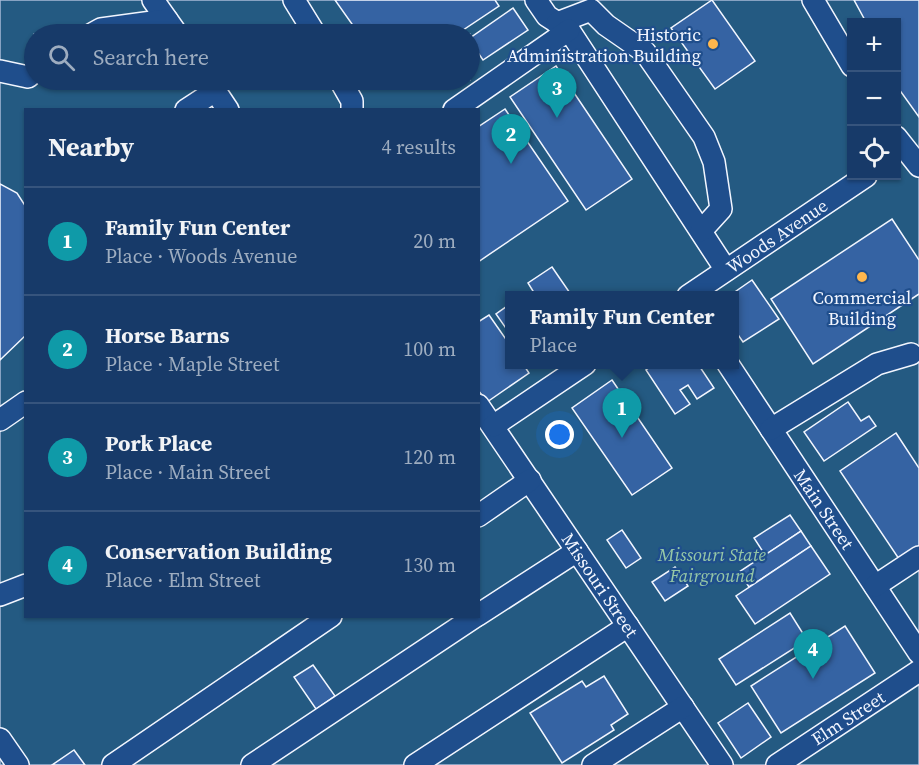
<!DOCTYPE html>
<meta charset="utf-8">
<style>
:root{--surface:#173a69;--page:#244571;--text:#f1f3f6;--muted:#9eadc0;--line:#36547d;--accent:#8c9099}
body{margin:0;font-family:"Source Serif 4",serif;background:var(--page);color:var(--text)}
.controls{position:absolute;right:18px;top:18px;display:grid;overflow:hidden;border-radius:0px;box-shadow:0 2px 4px #0004}
.controls button{width:54px;height:54px;display:grid;place-items:center;padding:0;border:0;border-bottom:2px solid var(--line);background:var(--surface);color:var(--text);font:30px sans-serif}
.you{position:absolute;left:560px;top:435px;width:21px;height:21px;margin:-15px;border:4px solid #fff;border-radius:50%;background:#1a73e8;box-shadow:0 0 0 9px #1a73e833}
.badge{display:grid;place-items:center;width:39px;height:39px;border-radius:50%;background:var(--accent);color:#fff;font-size:20px;font-weight:700}
.pin{position:absolute;translate:-50% -50px;filter:drop-shadow(0 2px 3px #0008)}
.pin::after{content:'';position:absolute;top:32px;width:21px;height:18px;background:inherit;clip-path:polygon(0 0,100% 0,50% 100%)}
.popup{position:absolute;left:505px;top:291px;width:234px;height:78px;box-sizing:border-box;display:grid;place-content:center;border-radius:0px;background:var(--surface);filter:drop-shadow(0 2px 4px #0005);font-size:20px;white-space:nowrap;color:var(--muted)}
.popup b{font-size:22px;color:var(--text)}
.popup::after{content:'';position:absolute;left:50%;top:100%;margin-left:-12px;border:12px solid transparent;border-top-color:var(--surface)}
.list{margin:0;padding:0;list-style:none}
h2{display:flex;justify-content:space-between;align-items:center;height:78px;margin:0;padding:0 24px;font-size:26px}
h2 small{font-size:20px;font-weight:400;color:var(--muted)}
.list li{display:grid;grid-template-columns:39px 1fr auto;gap:18px;align-items:center;box-sizing:border-box;height:108px;padding:0 24px;border-top:2px solid var(--line)}
.list b{display:block;font-size:22px;white-space:nowrap}
.list p{margin:0;font-size:20px;white-space:nowrap;color:var(--muted)}
.list em{font-size:20px;font-style:normal;color:var(--muted)}
.icon{flex:none;width:33px;height:33px;fill:none;stroke:currentColor;stroke-width:2;stroke-linecap:round;stroke-linejoin:round}
.map{position:relative;flex:none;width:919px;height:765px;overflow:hidden}
.search{position:absolute;background:var(--surface);box-shadow:0 2px 4px #0004;left:24px;top:24px;width:456px;height:66px;display:flex;align-items:center;gap:15px;box-sizing:border-box;padding:0 21px;border-radius:33px;color:var(--muted);font-size:22px}
.panel{position:absolute;background:var(--surface);box-shadow:0 2px 4px #0004;left:24px;top:108px;width:456px;height:510px;border-radius:0px}
.map>svg:first-child{display:block}
</style>
<div class="map">
<svg width="919" height="765" viewBox="0 0 919 765">
<rect width="100%" height="100%" fill="#1f4e8c"/>
<path fill="#245a82" stroke="#a8bbd7" stroke-width="1.5" fill-rule="evenodd" d="M0,0H919V765H0ZM852,22H896V176H852ZM34,34H470V80H34ZM26,110H478V616H26ZM510,296H734V364H510Z"/>
<g fill="#3563a3" stroke="#f2f6ff" stroke-width="1.5">
<polygon points="335,0 495,0 499,6 457,34 359,34"/>
<polygon points="712,0 755,61 715,89 671,28"/>
<polygon points="854,0 919,0 919,117 896,85 896,22 866,22"/>
<polygon points="513,8 528,30 483,60 470,41 470,38"/>
<polygon points="556,66 632,179 586,210 510,97"/>
<polygon points="505,109 568,201 478,262 478,127"/>
<polygon points="0,184 17,193 26,207 26,335 0,360"/>
<polygon points="892,219 919,260 919,294 813,364 771,299"/>
<polygon points="552,267 572,296 536,296 528,283"/>
<polygon points="752,280 779,319 743,342 734,329 734,296 729,296"/>
<polygon points="510,304 510,334 496,314"/>
<polygon points="489,315 510,345 510,364 523,364 529,373 487,402 478,390 478,322"/>
<polygon points="654,364 698,364 714,388 697,399 688,385 680,390 690,404 675,414 646,370"/>
<polygon points="612,380 672,468 632,495 572,408"/>
<polygon points="848,402 861,421 869,416 876,426 824,461 804,432"/>
<polygon points="896,433 919,468 919,546 899,559 840,471"/>
<polygon points="790,515 801,531 765,555 754,538"/>
<polygon points="622,530 641,558 626,568 607,540"/>
<polygon points="801,531 811,546 749,587 739,572"/>
<polygon points="811,546 830,574 755,624 736,596"/>
<polygon points="675,567 688,586 665,601 652,582"/>
<polygon points="790,613 807,640 736,685 719,659"/>
<polygon points="845,626 875,673 781,733 751,686"/>
<polygon points="313,665 335,696 316,709 294,677"/>
<polygon points="604,676 628,714 611,725 614,730 562,763 530,713 582,681 586,687"/>
<polygon points="748,703 771,737 741,758 718,723"/>
<polygon points="74,750 85,765 52,765"/>
</g>
<g fill="none" stroke-linecap="round" stroke-linejoin="round">
<defs>
<g id="minor">
<polyline points="153,0 177,34"/>
<polyline points="294,0 315,34"/>
<polyline points="536,0 547,16 569,30 726,270"/>
<polyline points="813,0 852,66"/>
<polyline points="557,23 591,10 606,25 645,52 704,137 714,162 721,209 701,231"/>
<polyline points="92,34 101,29 167,20"/>
<polyline points="0,71 28,77 34,72"/>
<polyline points="208,80 228,110"/>
<polyline points="340,80 352,101 352,110"/>
<polyline points="186,110 215,91"/>
<polyline points="454,110 569,30"/>
<polyline points="896,137 919,166"/>
<polyline points="688,296 866,176"/>
<polyline points="728,364 919,653"/>
<polyline points="478,405 722,765"/>
<polyline points="0,420 26,402"/>
<polyline points="493,426 585,364"/>
<polyline points="771,429 877,364 911,354"/>
<polyline points="478,516 530,480"/>
<polyline points="875,586 919,557"/>
<polyline points="0,595 26,585"/>
<polyline points="478,615 577,551"/>
<polyline points="0,739 18,765"/>
<polyline points="113,765 331,616"/>
<polyline points="252,765 476,616"/>
<polyline points="415,765 628,626"/>
<polyline points="593,765 683,707"/>
<polyline points="777,765 919,671"/>
</g>
</defs>
<use href="#minor" stroke="#f2f6ff" stroke-width="24"/>
<use href="#minor" stroke="#1f4e8c" stroke-width="21"/>
</g>
<g fill="#ffb74d" stroke="#1f4e8c" stroke-width="2">
<circle cx="713" cy="44" r="6"/>
<circle cx="862" cy="277" r="6"/>
</g>
<g text-anchor="middle" dominant-baseline="central" stroke-width="4.5" stroke-linejoin="round" paint-order="stroke">
<g font-size="18" fill="#f2f6ff" stroke="#1f4e8c" text-anchor="end">
<text x="701" y="34">Historic<tspan x="701" dy="21">Administration Building</tspan></text>
<text x="862" y="297" text-anchor="middle">Commercial<tspan x="862" dy="21">Building</tspan></text>
</g>
<g font-size="18" fill="#f2f6ff" stroke="#1f4e8c">
<text transform="translate(777 236) rotate(-34)">Woods Avenue</text>
<text transform="translate(824 509) rotate(56)">Main Street</text>
<text transform="translate(600 585) rotate(56)">Missouri Street</text>
<text transform="translate(848 718) rotate(-33)">Elm Street</text>
</g>
<g font-size="18" font-style="italic" fill="#97c8a6" stroke="#1f4e8c">
<text x="712" y="554">Missouri State<tspan x="712" dy="21">Fairground</tspan></text>
</g>
</g>
</svg>
<div class="controls">
<button>+</button>
<button>−</button>
<button><svg class="icon" aria-label="locate" viewBox="0 0 24 24"><circle cx="12" cy="12" r="6"/><path d="M12 2v4M12 18v4M2 12h4M18 12h4"/></svg></button>
</div>
<div class="you"></div>
<div class="pin badge" style="left:622px;top:438px;background:#0f9aa8">1</div>
<div class="popup"><b>Family Fun Center</b>Place</div>
<div class="pin badge" style="left:511px;top:164px;background:#0f9aa8">2</div>
<div class="pin badge" style="left:557px;top:118px;background:#0f9aa8">3</div>
<div class="pin badge" style="left:813px;top:679px;background:#0f9aa8">4</div>
<div class="search"><svg class="icon" aria-label="search" viewBox="0 0 24 24"><circle cx="10" cy="10" r="6"/><path d="M15 15l6 6"/></svg>Search here</div>
<section class="panel">
<h2>Nearby<small>4 results</small></h2>
<ul class="list">
<li><span class="badge" style="background:#0f9aa8">1</span><div><b>Family Fun Center</b><p>Place · Woods Avenue</p></div><em>20 m</em></li>
<li><span class="badge" style="background:#0f9aa8">2</span><div><b>Horse Barns</b><p>Place · Maple Street</p></div><em>100 m</em></li>
<li><span class="badge" style="background:#0f9aa8">3</span><div><b>Pork Place</b><p>Place · Main Street</p></div><em>120 m</em></li>
<li><span class="badge" style="background:#0f9aa8">4</span><div><b>Conservation Building</b><p>Place · Elm Street</p></div><em>130 m</em></li>
</ul>
</section>
</div>
